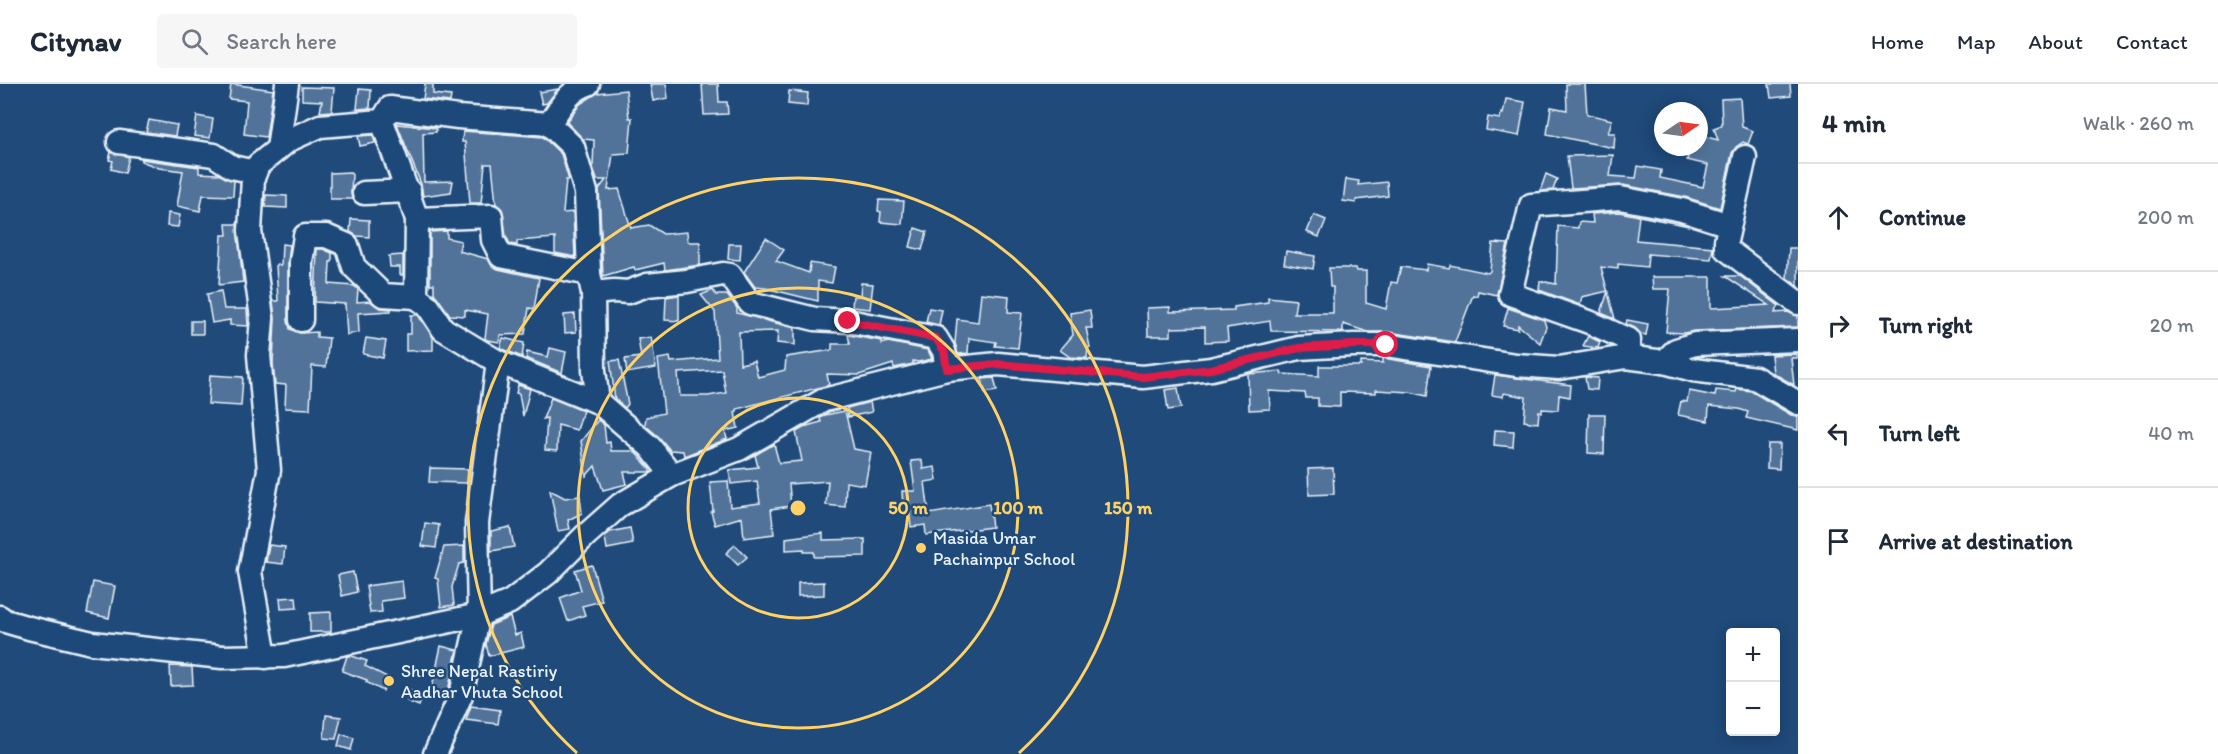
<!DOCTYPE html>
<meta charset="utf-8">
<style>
:root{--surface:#fff;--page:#f6f6f7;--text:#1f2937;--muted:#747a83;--line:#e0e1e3}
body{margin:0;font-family:Itim,sans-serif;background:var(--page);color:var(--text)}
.controls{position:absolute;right:18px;bottom:18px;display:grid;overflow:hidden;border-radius:6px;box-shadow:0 3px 15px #0003}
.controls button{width:54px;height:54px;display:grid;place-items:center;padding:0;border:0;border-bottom:2px solid var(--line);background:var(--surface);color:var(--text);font:30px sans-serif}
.compass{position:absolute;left:1654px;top:18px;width:54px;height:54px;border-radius:50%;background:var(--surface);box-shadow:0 3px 15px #0003;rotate:77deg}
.stop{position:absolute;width:18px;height:18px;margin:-14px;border:4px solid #e11d48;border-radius:50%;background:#fff}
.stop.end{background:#e11d48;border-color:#fff;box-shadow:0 2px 6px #0008}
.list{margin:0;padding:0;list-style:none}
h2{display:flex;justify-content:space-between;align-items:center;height:78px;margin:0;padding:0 24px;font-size:26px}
h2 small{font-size:20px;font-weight:400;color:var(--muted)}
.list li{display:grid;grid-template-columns:39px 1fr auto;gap:18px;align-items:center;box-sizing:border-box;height:108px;padding:0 24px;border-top:2px solid var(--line)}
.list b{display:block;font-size:22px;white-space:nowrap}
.list em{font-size:20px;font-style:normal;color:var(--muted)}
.icon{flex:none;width:33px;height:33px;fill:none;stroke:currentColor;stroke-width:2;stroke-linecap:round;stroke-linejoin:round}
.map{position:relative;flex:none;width:1798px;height:670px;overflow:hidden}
header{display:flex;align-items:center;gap:36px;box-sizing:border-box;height:84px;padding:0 30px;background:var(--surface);border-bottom:2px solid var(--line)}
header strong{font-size:28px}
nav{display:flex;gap:33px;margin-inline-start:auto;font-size:21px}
.search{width:420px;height:54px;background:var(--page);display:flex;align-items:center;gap:15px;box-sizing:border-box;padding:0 21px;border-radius:6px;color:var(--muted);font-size:22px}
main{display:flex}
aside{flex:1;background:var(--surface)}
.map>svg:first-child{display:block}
</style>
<header>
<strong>Citynav</strong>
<div class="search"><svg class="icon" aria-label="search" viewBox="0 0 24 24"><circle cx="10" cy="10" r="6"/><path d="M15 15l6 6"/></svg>Search here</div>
<nav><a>Home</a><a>Map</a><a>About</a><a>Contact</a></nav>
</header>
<main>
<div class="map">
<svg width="1798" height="670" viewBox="0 0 1798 670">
<rect width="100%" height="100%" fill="#1f4a7a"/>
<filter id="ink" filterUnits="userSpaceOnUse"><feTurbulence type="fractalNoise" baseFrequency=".0167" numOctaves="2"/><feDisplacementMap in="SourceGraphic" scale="12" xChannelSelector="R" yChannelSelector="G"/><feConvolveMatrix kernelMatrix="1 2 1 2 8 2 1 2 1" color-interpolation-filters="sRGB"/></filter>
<g filter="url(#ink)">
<g fill="#517399" stroke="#e8f1f8" stroke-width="1.5" fill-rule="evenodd">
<polygon points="231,0 273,6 266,53 244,50 247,17 229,15"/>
<polygon points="425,0 433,0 433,10 451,12 450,18 423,15"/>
<polygon points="650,0 666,0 668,14 653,17"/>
<polygon points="702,0 718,0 719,18 727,18 728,30 704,31"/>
<polygon points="1566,0 1585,0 1587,30 1612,36 1608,49 1615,49 1614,64 1547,50 1551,23 1567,26"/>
<polygon points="1769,0 1790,0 1791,12 1771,14"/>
<polygon points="302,3 334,4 332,27 320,28 322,17 302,16"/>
<polygon points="359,5 371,6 370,24 357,25"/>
<polygon points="558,5 547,19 542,20 539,8"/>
<polygon points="626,6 629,34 632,34 629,69 613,70 608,106 619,105 631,144 649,141 663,150 687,148 688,158 700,158 700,181 665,186 664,179 635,186 634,183 603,192 599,105 606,96 597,96 593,83 594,56 583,55 567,38 580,20 597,9"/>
<polygon points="789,7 808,9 807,22 788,20"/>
<polygon points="1740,14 1742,43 1753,47 1748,60 1743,58 1736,63 1732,69 1720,124 1685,113 1623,101 1571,104 1567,72 1613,71 1610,92 1636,94 1638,82 1661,86 1660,94 1703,103 1708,81 1687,76 1690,63 1699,63 1699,51 1718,56 1714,44 1722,41 1721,15"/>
<polygon points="1506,15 1525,18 1519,52 1486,46 1488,33 1500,35 1501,29 1503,30"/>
<polygon points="197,32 213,35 210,54 194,52"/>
<polygon points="149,36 177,41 175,52 146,48"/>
<polygon points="397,40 436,44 436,48 423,49 424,98 453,97 451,108 423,112 421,100"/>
<polygon points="463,47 543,53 561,70 569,96 566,96 563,129 573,128 575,173 555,169 555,154 517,157 517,161 510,160 506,152 502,125 496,120 492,80 485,80 481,119 470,119 465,58 462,58"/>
<polygon points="373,51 375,59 360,62 358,52"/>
<polygon points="111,68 129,73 125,89 111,85 113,77 109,76"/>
<polygon points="141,75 199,83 199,89 218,90 234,97 233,112 203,111 200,127 177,122 183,87 159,84 141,77"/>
<polygon points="350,88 352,91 351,109 352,115 330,115 330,89"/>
<polygon points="1546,90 1557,95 1553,106 1540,107"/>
<polygon points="1346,95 1359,97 1358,101 1387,98 1388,112 1356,116 1356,119 1343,117"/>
<polygon points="266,111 287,112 287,124 265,123"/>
<polygon points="879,116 904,117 902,140 880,138 881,128 878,127"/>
<polygon points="1619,128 1689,142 1639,132 1636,156 1713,163 1711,175 1648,170 1647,183 1618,180 1618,185 1601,183 1615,235 1601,229 1608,207 1582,213 1580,221 1539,206 1540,197 1556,200 1558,142 1578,144 1579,138 1593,139 1592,130"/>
<polygon points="168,129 180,131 178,143 167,142"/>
<polygon points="1314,131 1326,136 1319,153 1307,148"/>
<polygon points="351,135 369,136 369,153 357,152 350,148"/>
<polygon points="226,140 237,140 243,198 219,201 222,151 227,151"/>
<polygon points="915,144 927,148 922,166 910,163"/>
<polygon points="447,147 447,154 461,157 459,167 488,175 492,182 498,185 539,194 534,225 529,224 525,250 500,251 499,258 487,256 485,254 488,230 465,226 465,232 450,231 434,209 434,200 430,200 430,148"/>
<polygon points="766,154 784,166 776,177 809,189 810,179 835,183 832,199 818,197 818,217 765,204 755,203 744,188"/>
<polygon points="1493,159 1508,160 1497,211 1478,207 1477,212 1473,211 1455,258 1388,248 1368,248 1343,240 1343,248 1271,247 1270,237 1227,244 1228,257 1205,258 1205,243 1171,244 1171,252 1148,252 1147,224 1170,223 1170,228 1234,226 1234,223 1268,218 1268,213 1296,216 1294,229 1333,229 1333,203 1330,203 1329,184 1356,184 1357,187 1366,187 1366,219 1386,225 1391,198 1397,199 1401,183 1426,186 1427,180 1449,184 1450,181 1488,189 1490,187"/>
<polygon points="282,160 290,161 288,178 288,236 290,245 300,249 317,248 317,253 329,254 326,283 312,282 310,325 285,324 286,301 275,300 273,279 275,235 273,217 278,217 276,181 281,181"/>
<polygon points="729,160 741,160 740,176 728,175"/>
<polygon points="1789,164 1798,164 1798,202 1787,194"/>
<polygon points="317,165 323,165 332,169 332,178 330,178 329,200 354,202 358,205 357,218 370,217 381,224 391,225 391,227 358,229 359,248 347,251 345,220 315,218"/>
<polygon points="1286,167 1315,172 1313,185 1284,180"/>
<polygon points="403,171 403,191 400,191 400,183 390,183 389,172"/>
<polygon points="1725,192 1740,192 1779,222 1775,229 1788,228 1798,232 1798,243 1694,247 1684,249 1666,248 1670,205 1653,205 1652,193 1711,193 1711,224 1769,221"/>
<polygon points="861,199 873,200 870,225 852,223 853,212 860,212"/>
<path d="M713,206L716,211H727L737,224V229L795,244V261L777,259L778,247L739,248L740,280L754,277L758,293L785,286L786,273L832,266V260H850L848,251L882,257V260L888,258L928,266L932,275L918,278L913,277V280L894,284L893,280L859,291L827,290L829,301L737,325V327L735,328L738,344L725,347L727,355L684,372L683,367L670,366L659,353L645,341L646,333L664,329L658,275L670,273L671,278L718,274L715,228L701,211ZM722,286L726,309L708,312H680L678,289Z"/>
<polygon points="221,207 224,225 247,225 248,242 230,241 230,236 212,239 207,210"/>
<polygon points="981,209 1009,212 1008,228 1022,229 1018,264 995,262 996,258 969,254 968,269 958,270 955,259 957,235 978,238"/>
<polygon points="679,211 679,237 665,236 666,213"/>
<polygon points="929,224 942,226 939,241 926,238"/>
<polygon points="1508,224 1544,236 1546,243 1540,259 1518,241 1518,245 1503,242"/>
<polygon points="1090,226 1092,244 1086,244 1090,263 1088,264 1087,274 1070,273 1060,266 1073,251 1070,229"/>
<polygon points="575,230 576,248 565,249 564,231"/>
<polygon points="411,231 418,231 433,253 433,266 406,267 406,250 411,250"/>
<polygon points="1627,236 1648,240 1646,251 1641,250 1635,244 1626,240"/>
<rect x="191" y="237" width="12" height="13"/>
<polygon points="1588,252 1600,258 1598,264 1583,262"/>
<polygon points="651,253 656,284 627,289 625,275 641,273 638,255"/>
<polygon points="366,254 386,257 383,274 363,270"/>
<polygon points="503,254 524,259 522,273 500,264"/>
<polygon points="550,264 566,268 562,289 526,274 527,268 548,273"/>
<polygon points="1796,270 1797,274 1791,274 1794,301 1773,289 1771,271"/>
<polygon points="1383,274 1431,282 1427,312 1410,308 1376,306 1376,309 1340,308 1340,323 1318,322 1318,314 1306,314 1305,309 1269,307 1270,325 1249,326 1248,290 1281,287 1282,290 1319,292 1319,282 1361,282 1361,278 1383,279"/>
<polygon points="619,276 628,320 625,324 615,315 610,277"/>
<polygon points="210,291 243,293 241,322 208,320"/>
<polygon points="1495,291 1571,301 1570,313 1559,311 1558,326 1542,325 1542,328 1539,327 1538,339 1524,337 1526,313 1504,309 1503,313 1492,311"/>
<polygon points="1585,293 1598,294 1597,306 1587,305"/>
<polygon points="994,294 997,307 985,309 982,295"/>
<polygon points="518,301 530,305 523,332 519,310 516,309"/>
<polygon points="1178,304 1181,324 1168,326 1165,306"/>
<polygon points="1737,305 1751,307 1791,331 1798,332 1798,346 1746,334 1748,328 1739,325 1709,322 1708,337 1678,331 1681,317 1687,318 1689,307 1715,312 1716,306 1736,308"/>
<polygon points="551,314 583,327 577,346 558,341 557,367 545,366 547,334 543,335"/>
<polygon points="870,318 872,328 848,333 847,324"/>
<polygon points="845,327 854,365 871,368 865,401 846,398 845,423 826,421 828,397 789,400 791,422 771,425 774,450 744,454 742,433 715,441 711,428 713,427 710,398 728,397 730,423 760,419 757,397 731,400 729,386 758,383 755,371 774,360 779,379 802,377 796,348 807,342 821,338 820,334 825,331"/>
<polygon points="1589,330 1605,330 1604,370 1588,369"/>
<polygon points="598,336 604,341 606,359 610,358 611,367 634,367 650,385 650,388 624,388 627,400 603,406 595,382 586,392 581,357"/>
<polygon points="1495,346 1514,347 1513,363 1494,361"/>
<polygon points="1768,360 1780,360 1779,385 1767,384"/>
<polygon points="922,376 923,385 935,383 937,396 925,398 929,430 989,420 992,443 926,451 925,441 911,443 909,424 903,424 902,407 915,407 911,377"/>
<polygon points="430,384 468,385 467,399 429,398"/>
<polygon points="1333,384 1334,410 1309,411 1308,385"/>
<polygon points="550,406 565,414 580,412 582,429 568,436 570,445 558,447"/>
<polygon points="425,439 439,441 436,464 422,462"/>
<polygon points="510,443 514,463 491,467 491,447"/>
<polygon points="630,444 633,460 607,465 605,453 610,448"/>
<polygon points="823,449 823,456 865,455 865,472 814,473 814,468 804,468 804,465 786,466 786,454"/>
<polygon points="269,461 285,463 283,480 266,478"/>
<polygon points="735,461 747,473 738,481 726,469"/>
<polygon points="464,462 464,479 459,480 452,503 454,521 441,523 438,495 435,494 444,463"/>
<polygon points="592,481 602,517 582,522 585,531 568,537 560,514 581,506 575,486"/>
<polygon points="353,488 357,508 342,512 338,491"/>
<polygon points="402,497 404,514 381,517 382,528 370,529 366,502"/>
<polygon points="93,498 115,502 109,534 87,529"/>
<polygon points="824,498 824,511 798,512 798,499"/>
<polygon points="296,513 297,524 281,525 280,514"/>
<polygon points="331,528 331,548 310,548 310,529"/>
<polygon points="510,533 515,551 521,549 524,563 489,572 486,560 491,541"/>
<polygon points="441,562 457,566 448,607 444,616 430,613"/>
<polygon points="347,572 352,572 367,577 365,582 389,594 383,607 366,598 367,596 342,587"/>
<polygon points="170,582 192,583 193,601 171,602"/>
<polygon points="411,606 423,611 419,622 407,617"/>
<polygon points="471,622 500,626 498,640 466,636"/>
<polygon points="326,631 341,633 336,655 324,654"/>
<polygon points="341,650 354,654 351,666 338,662"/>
</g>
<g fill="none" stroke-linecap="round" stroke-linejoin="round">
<defs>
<g id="minor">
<polyline points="382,37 417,135 416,213 428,222 443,245 498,278 598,318 650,363 672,391"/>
<polyline points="549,40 573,63 586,108 589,190 593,209 594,286 598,318"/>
<polyline points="119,58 214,71 232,83 255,88"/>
<polyline points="278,65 287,0"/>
<polyline points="1745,73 1726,157 1726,165 1798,219"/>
<polyline points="364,109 409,107"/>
<polyline points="417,135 491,132 493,156 501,172 589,190"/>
<polyline points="593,209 614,207 628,208 647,201 687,197 723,190 730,191 750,219 815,235 848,237 936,254 944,267 947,285"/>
<polyline points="301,236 301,178 305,152 326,152 347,161 354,183 383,211 416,213"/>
<polyline points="1626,273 1629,256 1589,238 1510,210 1531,121 1620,114 1682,126 1729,141"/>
<polyline points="1664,278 1676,266 1695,260 1798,256"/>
<polyline points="0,533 5,537 29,544 92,559 222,573 284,572 479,531 510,518 548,489 585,452 620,421 672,391 739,365 824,316 947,285 998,280 1143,293 1211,285 1299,264 1353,261 1386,261 1516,281 1559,284 1626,273 1664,278 1693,286 1755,294 1798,319"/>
<path d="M265,573L250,488L269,386L259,271L262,234L250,147L253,94L258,81L289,56L320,42L382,37L390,24L458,33L549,40C561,23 569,6 588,0"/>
<polyline points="435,670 461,611 479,531 477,439 498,278"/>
</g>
</defs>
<use href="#minor" stroke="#e8f1f8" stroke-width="27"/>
<use href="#minor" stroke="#1f4a7a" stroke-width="22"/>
</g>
</g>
<g fill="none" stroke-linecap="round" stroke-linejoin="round" filter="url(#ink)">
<polyline stroke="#e11d48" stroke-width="8" points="848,237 936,254 944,267 947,285 998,280 1143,293 1211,285 1299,264 1353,261 1386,261"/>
</g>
<g fill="none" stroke="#ffd166" stroke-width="3">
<circle cx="798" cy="424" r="110"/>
<circle cx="798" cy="424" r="220"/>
<path d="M577 669A330 330 0 1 1 1019 669"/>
</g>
<g fill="#ffd166" stroke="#1f4a7a" stroke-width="2">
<circle cx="921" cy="464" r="6"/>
<circle cx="389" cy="597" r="6"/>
</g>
<g text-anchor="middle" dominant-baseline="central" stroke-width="5" stroke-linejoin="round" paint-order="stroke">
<g font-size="18" fill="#e8f1f8" stroke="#1f4a7a" text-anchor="start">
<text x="933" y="454">Masida Umar<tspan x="933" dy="21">Pachainpur School</tspan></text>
<text x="401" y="587">Shree Nepal Rastiriy<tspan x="401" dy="21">Aadhar Vhuta School</tspan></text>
</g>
</g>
<circle cx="798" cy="424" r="9" fill="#ffd166" stroke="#1f4a7a" stroke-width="3"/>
<g font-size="18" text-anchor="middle" font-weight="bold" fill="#ffd166" stroke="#1f4a7a" stroke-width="5" stroke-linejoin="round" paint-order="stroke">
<text x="908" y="430">50 m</text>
<text x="1018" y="430">100 m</text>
<text x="1128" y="430">150 m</text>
</g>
</svg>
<div class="controls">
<button>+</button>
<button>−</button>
</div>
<svg class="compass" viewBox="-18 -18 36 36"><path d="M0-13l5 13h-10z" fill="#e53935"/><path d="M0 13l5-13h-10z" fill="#747a83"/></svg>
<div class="stop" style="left:1386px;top:261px"></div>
<div class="stop end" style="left:848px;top:237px"></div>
</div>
<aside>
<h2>4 min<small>Walk · 260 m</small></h2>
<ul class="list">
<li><svg class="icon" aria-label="ahead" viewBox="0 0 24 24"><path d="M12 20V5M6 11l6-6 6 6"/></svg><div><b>Continue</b></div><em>200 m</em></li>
<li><svg class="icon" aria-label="right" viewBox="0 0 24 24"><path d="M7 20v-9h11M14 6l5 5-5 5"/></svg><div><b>Turn right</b></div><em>20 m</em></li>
<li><svg class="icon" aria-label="left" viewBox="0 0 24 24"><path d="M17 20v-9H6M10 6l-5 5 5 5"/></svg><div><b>Turn left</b></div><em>40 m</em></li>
<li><svg class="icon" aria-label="arrive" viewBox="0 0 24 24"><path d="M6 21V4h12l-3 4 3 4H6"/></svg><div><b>Arrive at destination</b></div></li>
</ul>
</aside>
</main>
